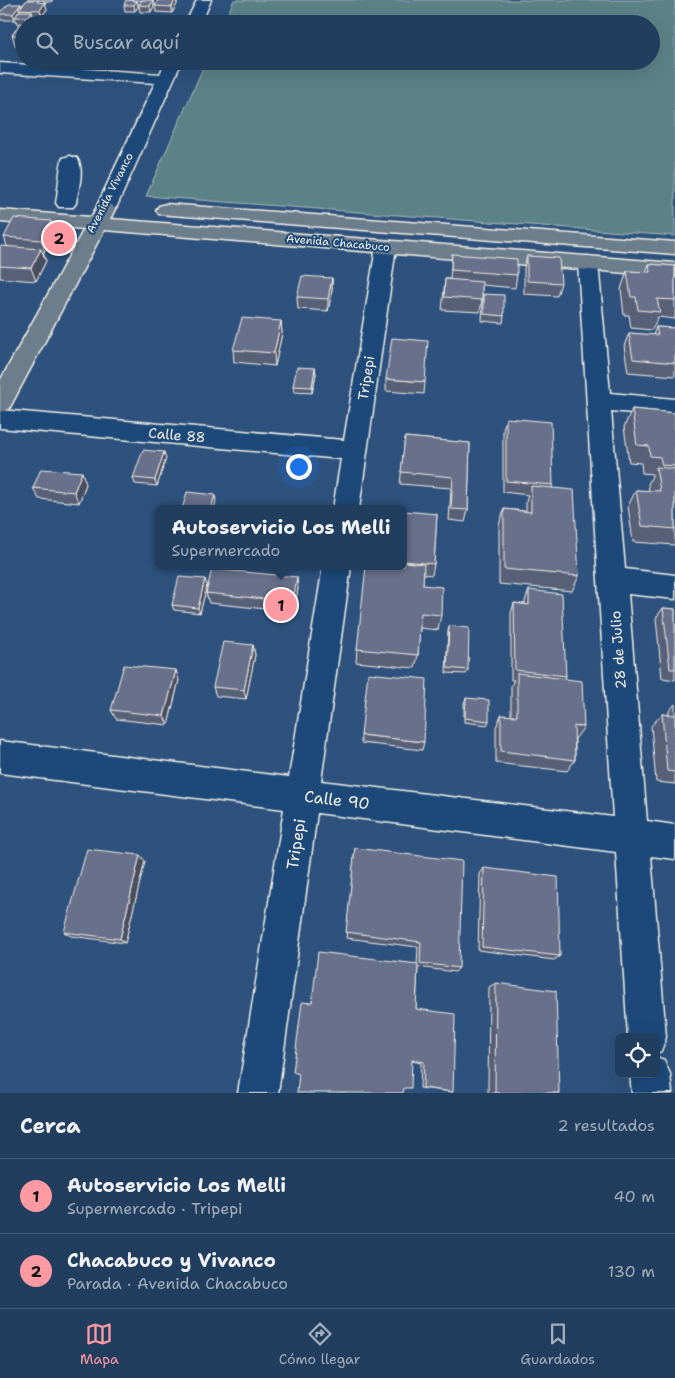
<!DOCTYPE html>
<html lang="es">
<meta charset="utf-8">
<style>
:root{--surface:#223e5e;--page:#2a4564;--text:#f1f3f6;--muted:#a2aebc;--line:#3f5773;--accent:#ff9aa2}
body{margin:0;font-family:"Shantell Sans",sans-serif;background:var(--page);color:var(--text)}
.controls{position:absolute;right:15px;bottom:15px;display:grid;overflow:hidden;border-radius:8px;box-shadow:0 5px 20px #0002}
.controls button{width:45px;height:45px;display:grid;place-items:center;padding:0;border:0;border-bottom:1px solid var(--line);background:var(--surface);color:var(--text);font:25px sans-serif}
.you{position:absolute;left:298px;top:466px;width:18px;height:18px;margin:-12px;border:4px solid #fff;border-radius:50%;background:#1a73e8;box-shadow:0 0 0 8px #1a73e833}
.badge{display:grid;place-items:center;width:32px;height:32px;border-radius:50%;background:var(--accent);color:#111;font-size:16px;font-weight:700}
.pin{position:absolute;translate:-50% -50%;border:2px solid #fff;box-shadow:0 1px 5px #0006}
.popup{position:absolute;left:155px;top:505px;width:252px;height:65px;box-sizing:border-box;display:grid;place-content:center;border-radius:8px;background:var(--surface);filter:drop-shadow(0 1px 4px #0005);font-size:16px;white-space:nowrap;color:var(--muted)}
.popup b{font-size:19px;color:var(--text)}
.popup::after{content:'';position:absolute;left:50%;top:100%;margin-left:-10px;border:10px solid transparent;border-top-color:var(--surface)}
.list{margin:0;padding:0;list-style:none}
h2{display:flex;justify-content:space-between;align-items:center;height:65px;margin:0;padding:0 20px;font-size:21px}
h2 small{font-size:16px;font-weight:400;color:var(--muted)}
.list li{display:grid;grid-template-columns:32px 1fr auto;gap:15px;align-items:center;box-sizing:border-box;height:75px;padding:0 20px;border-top:1px solid var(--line)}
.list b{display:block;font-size:19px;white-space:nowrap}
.list p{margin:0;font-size:16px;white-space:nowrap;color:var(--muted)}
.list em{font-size:16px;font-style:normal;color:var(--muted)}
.icon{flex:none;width:28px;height:28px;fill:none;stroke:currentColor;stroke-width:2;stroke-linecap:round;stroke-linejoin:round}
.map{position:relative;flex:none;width:675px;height:1093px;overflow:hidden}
.search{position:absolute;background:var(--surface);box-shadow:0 5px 20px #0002;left:15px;right:15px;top:15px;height:55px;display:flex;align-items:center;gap:12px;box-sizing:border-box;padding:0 18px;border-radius:28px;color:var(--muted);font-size:19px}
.sheet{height:215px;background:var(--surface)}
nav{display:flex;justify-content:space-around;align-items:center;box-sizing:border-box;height:70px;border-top:1px solid var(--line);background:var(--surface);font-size:14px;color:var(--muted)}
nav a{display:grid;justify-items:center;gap:2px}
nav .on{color:var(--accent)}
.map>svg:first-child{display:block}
</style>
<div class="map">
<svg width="675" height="1093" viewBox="0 0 675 1093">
<rect width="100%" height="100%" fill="#2e527d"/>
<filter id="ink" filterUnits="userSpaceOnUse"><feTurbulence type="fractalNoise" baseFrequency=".02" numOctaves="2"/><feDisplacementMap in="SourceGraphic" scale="10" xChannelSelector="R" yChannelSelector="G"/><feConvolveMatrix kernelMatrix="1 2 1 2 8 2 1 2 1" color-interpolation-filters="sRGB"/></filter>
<g filter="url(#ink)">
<polygon fill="#5b8288" stroke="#a8bab8" points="234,0 675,0 675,236 146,196 206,61 651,61 651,24 223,24"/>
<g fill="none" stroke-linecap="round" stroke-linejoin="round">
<defs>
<g id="minor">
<polygon points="197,0 211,0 201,24 185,24"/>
<polygon points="166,61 182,61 117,206 114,210 100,210 97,206 155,83 0,73 0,63 160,74"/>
<path d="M70,156L77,158C85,170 78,190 76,203L73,207H59L56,203C58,195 60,162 63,158Z"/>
<polygon points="386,241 393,242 396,247 359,509 333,509 341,459 0,428 0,410 344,440 376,247 379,242"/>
<polygon points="588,256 595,258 598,263 610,393 675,399 675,417 611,411 625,569 675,575 675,599 628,594 647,821 675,825 675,859 651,856 666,1037 661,1051 656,1053 656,1037 628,1037 616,852 317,813 278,1093 238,1093 284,809 0,773 0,741 289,777 323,566 351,566 321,781 613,817 578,263 581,258"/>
<polygon points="656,1057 664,1060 670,1074 672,1093 632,1093 630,1074 656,1074"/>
</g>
<g id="major">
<polygon points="105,203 112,205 115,209 110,219 675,263 675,277 104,230 9,409 0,412 0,381 84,229 0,222 0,210 91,217 98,205"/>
<polygon points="166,204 675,242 675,254 159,214 156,210 159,206"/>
</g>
</defs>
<use href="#minor" stroke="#f4f1e8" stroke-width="3"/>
<use href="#major" stroke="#f4f1e8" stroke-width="3"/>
<use href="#minor" fill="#1f4a7a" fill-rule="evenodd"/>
<use href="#major" fill="#6c7d8b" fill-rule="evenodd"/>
</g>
<g fill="#596078" stroke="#f4f1e8">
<polygon points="27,0 53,0 51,2 44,2 43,3 45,3 47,9 42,16 33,16 33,17 29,24 17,23 16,20 0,20 0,12 21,4 21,6"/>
<polygon points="130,0 153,0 154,6 151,12 140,12 139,5 140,4 137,4 138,7 135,11 125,11 124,5"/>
<polygon points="158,0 179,0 178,1 177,1 177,4 172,13 156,12 155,6"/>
<polygon points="24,25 24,48 16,47 12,35"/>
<polygon points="55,234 45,252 43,252 46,261 36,281 0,278 0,248 7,246 4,237"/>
<polygon points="452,254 517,275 515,288 482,285 482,300 480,312 442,310 445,279 450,279"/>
<polygon points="527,256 561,283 557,296 524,294 524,268"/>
<polygon points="649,264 675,266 675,319 658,317 652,330 631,328 629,315 624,315 621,289 627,271 646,272"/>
<polygon points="332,278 332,290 328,311 298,309 297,297"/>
<polygon points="484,294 504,316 503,323 482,321 483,300"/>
<polygon points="281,321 282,333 275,366 234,362 233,350"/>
<polygon points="656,327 675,328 675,376 628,372 624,346 629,333 653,335"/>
<polygon points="315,368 316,374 312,393 294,392 293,386"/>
<polygon points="386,379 425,382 424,394 386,391"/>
<polygon points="632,409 675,413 675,545 633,542 628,506 636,490 649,491 648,484 652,476 652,474 642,473 641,463 629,462 624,427"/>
<polygon points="506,418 553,485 552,488 579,576 572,591 499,584 499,525 504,509 526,511 526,502 528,495 503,492 503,430"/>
<polygon points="405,437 470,443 468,510 465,522 449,520 451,488 400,484"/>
<polygon points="166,458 157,486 135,484 133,478"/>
<polygon points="86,484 79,503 39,499 33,488"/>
<polygon points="437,514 434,564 432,575 423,574 423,585 441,615 438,630 420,628 418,655 415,668 356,662 357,649 404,566"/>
<polygon points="233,566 265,566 264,569"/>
<polygon points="207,585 200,613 174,610 172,605"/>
<polygon points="298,588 294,612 209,603 206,593"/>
<polygon points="529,590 566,676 565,679 584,727 576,738 575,738 575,760 567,771 496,763 496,727 501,715 511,716 511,686 514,680 511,680 511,613 514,603 525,604 525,601"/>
<polygon points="663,608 675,609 675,680 662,678 656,618"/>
<polygon points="449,626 468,670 466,674 446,673 448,631"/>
<polygon points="253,645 255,655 246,699 216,696 213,687"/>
<polygon points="179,680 168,725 116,719 111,710"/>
<polygon points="466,698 489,721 487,725 464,722 464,703"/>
<polygon points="675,704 675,784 656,782 651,726 662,714 669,715 669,711"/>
<polygon points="361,735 424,742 422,750 361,743"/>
<polygon points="355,848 459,968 455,972 418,967 416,1009 453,1092 420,1088 421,1063 412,1061 312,1003 417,964 418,947 346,938"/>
<polygon points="145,861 125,943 71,936 64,932"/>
<polygon points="484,868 560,956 554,960 478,950 480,874"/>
<polygon points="496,983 559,1093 488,1093 489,987"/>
</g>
<g fill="#494e61" stroke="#f4f1e8">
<polygon points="39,0 44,0 44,2 39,9 37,2"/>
<polygon points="153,0 154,6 151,12 150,6"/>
<polygon points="175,0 176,0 177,4 172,13 172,7"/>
<polygon points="137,1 138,7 135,11 134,5"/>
<polygon points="45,3 47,9 42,16 40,10"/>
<polygon points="21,4 22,9 19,9 20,13 15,17 15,21 13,14"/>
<polygon points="32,11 33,17 29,24 28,17"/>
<polygon points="51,221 55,234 45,252 41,240"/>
<polygon points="41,249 46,261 36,281 31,268"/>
<polygon points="332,278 332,290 328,311 328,299"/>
<polygon points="281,321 282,333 275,366 274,353"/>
<polygon points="315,368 316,374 312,393 312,387"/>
<polygon points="164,452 166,458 157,486 155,480"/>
<polygon points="82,472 86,484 79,503 74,492"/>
<polygon points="215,495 216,501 214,509 211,509"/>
<polygon points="297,577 298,588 294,612 293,602"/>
<polygon points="205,579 207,585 200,613 198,608"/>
<polygon points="253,645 255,655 246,699 244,690"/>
<polygon points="176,670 179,680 168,725 164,716"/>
<polygon points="140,855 145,861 125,943 120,939"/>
</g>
<g fill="#68708b" stroke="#f4f1e8">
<polygon points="27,0 39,0 37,2 45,3 40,10 19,9"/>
<polygon points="126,0 137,1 134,5 124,5"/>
<polygon points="142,0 153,0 150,6 139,5"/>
<polygon points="158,0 175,0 172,7 155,6"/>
<polygon points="9,4 21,4 13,14 0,14 0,12"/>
<polygon points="19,11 32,11 28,17 15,17"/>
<polygon points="19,25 24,25 24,36 12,35"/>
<polygon points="14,218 51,221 41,240 4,237"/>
<polygon points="1,246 41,249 31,268 0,266 0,248"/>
<polygon points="452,254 517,259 517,275 451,270"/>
<polygon points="527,256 559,258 561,283 527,281"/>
<polygon points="649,264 675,266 675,300 657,299 660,312 638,310 636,297 631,297 627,271 650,272"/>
<polygon points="302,276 332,278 328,299 297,297"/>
<polygon points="445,279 482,282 482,300 444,297"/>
<polygon points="484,294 504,295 504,316 484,314"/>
<polygon points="242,318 281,321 274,353 233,350"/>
<polygon points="656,327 675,328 675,363 633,359 629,333 658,335"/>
<polygon points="392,338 428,341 425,382 386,379"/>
<polygon points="297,367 315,368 312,387 293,386"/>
<polygon points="632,409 675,413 675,466 662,465 660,457 650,456 649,446 637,445"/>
<polygon points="506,418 551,422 553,485 506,481"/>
<polygon points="405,437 470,443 468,510 451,509 453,477 401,472"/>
<polygon points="143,450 164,452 155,480 133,478"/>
<polygon points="656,467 675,469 675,529 642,526 636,490 660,491"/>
<polygon points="41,469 82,472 74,492 33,488"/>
<polygon points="531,486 574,490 579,576 504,569 504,509 531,512"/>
<polygon points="187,492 215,495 211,509 182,509"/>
<polygon points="404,511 437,514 434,564 404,561"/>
<polygon points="404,562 424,564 423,585 442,587 441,615 421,613 418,655 357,649 366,566 404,566"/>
<polygon points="212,569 297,577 293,602 206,593"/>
<polygon points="179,577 205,579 198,608 172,605"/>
<polygon points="529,590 562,594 566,676 515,670 514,603 529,605"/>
<polygon points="663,608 675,609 675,669 670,669"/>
<polygon points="449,626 469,628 468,670 447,668"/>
<polygon points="223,642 253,645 244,690 213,687"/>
<polygon points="124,665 176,670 164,716 111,710"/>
<polygon points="368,673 427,679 424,742 361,735"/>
<polygon points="517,673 582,681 584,727 574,726 575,760 501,751 501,715 517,716"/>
<polygon points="466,698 489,700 489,721 465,718"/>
<polygon points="662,714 675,715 675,772 667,771"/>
<polygon points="355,848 462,861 459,968 420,963 421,942 346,932"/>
<polygon points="87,849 140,855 120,939 64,932"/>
<polygon points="484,868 558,877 560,956 482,947"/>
<polygon points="318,952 418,964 416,1009 455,1014 453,1092 423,1088 424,1062 412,1060 411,1088 404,1088 403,1093 297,1093 299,1074 293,1072 302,1002 312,1003"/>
<polygon points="496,983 556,991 559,1093 495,1093"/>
</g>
</g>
<g text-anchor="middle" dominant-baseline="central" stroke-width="4" stroke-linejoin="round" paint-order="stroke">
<g font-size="11" fill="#f4f1e8" stroke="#1f4a7a">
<text transform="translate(110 193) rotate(-63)">Avenida Vivanco</text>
<text transform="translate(338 243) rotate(5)">Avenida Chacabuco</text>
</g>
<g font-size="14" fill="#f4f1e8" stroke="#1f4a7a">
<text transform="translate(366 378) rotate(-81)">Tripepi</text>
<text transform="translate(177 435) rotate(5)">Calle 88</text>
<text transform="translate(618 650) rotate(-94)">28 de Julio</text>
</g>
<g font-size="16" fill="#f4f1e8" stroke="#1f4a7a">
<text transform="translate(337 800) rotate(7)">Calle 90</text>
<text transform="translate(296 844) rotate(-81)">Tripepi</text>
</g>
</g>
</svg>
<div class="controls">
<button><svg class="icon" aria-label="locate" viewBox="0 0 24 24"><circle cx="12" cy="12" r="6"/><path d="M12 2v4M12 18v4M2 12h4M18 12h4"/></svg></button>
</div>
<div class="you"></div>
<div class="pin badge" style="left:281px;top:605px">1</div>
<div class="popup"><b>Autoservicio Los Melli</b>Supermercado</div>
<div class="pin badge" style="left:59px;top:238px">2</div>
<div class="search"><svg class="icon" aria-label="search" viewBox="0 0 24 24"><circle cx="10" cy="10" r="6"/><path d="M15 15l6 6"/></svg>Buscar aquí</div>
</div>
<section class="sheet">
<h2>Cerca<small>2 resultados</small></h2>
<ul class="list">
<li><span class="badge">1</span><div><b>Autoservicio Los Melli</b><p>Supermercado · Tripepi</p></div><em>40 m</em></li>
<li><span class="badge">2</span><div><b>Chacabuco y Vivanco</b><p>Parada · Avenida Chacabuco</p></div><em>130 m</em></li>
</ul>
</section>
<nav>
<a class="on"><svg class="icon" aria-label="map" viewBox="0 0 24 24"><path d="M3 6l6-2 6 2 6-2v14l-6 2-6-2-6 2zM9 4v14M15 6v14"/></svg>Mapa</a>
<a><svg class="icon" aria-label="directions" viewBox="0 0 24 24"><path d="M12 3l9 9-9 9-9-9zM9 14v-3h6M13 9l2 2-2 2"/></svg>Cómo llegar</a>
<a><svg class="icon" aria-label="saved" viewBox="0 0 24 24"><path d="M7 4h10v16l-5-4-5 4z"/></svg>Guardados</a>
</nav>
